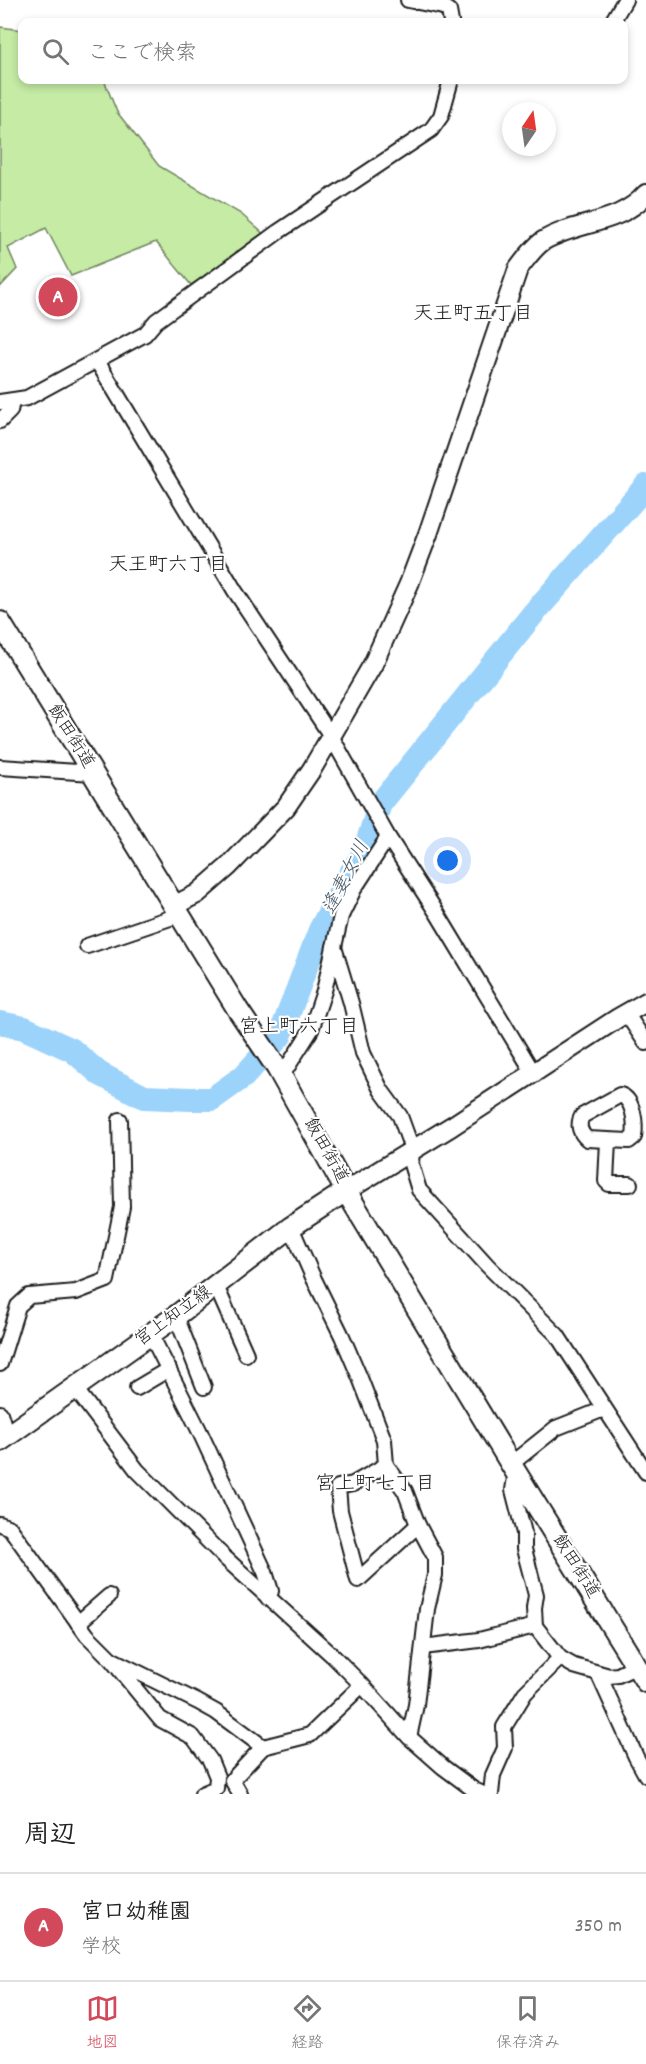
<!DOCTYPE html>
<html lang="ja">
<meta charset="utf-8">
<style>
:root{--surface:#fff;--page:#f6f6f6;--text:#222;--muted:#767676;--line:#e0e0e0;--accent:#d1495b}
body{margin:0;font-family:Dekko,"Klee One",sans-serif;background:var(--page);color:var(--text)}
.compass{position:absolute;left:502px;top:102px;width:54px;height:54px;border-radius:50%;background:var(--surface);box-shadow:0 3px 9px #0003;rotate:13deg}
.you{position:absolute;left:448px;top:861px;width:21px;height:21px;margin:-15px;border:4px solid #fff;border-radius:50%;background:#1a73e8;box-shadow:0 0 0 9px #1a73e833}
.badge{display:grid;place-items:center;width:39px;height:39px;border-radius:50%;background:var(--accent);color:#fff;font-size:20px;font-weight:700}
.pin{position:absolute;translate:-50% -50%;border:3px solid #fff;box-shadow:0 2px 6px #0006}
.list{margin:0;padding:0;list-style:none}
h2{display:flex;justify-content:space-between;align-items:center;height:78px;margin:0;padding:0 24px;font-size:26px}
h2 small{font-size:20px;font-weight:400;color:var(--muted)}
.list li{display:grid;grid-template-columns:39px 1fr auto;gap:18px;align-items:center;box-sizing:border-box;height:108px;padding:0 24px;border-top:2px solid var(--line)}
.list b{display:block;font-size:22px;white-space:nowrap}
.list p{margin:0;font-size:20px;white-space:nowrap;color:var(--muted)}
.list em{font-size:20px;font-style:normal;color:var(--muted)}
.icon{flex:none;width:33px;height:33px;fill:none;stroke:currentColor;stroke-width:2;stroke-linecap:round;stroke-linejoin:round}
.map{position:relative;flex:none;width:646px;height:1794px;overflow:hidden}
.search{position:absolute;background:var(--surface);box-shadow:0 3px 9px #0003;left:18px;right:18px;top:18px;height:66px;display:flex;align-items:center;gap:15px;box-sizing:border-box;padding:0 21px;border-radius:12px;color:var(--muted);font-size:22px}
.sheet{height:186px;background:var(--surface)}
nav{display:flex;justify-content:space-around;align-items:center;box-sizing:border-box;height:84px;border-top:2px solid var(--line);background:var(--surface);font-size:16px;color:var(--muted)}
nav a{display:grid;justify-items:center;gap:3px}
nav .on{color:var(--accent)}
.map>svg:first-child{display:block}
</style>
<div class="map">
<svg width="646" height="1794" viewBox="0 0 646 1794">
<rect width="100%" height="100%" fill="#fff"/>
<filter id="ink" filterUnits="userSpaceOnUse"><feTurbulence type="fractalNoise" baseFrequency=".0167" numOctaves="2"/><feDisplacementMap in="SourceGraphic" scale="12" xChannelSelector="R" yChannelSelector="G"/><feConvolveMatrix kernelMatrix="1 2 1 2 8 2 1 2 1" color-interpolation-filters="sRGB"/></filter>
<g filter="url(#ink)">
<polygon fill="#c5eba5" stroke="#708460" stroke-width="1.5" points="0,27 22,30 22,80 104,80 117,112 159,166 241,214 267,237 191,285 156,242 71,276 46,228 8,248 17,269 0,287"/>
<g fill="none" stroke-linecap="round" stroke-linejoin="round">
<polyline stroke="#9cd3fb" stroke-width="24" points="0,1023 24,1028 72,1050 100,1074 144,1097 190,1099 212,1099 244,1076 280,1036 320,930 349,876 363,855 380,804 533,614 646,486"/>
<defs>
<g id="minor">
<polyline points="408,0 443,7 449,11 451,22"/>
<polyline points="612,22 625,0"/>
<polyline points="97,361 235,591 331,736 388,837 437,913 533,1072"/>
<polyline points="0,402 27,398 145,334 156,321 278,232 431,130 441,116 451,80"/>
<polyline points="0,421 10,411 12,401"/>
<polyline points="0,767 93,773"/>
<polyline points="87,946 179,915"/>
<polyline points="334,947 351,1003 363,1053 381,1090 400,1116 412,1149 411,1164 419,1190 487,1265 557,1335 646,1472"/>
<polyline points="626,1013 646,1043"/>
<polyline points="281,1077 311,1030 324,991 341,916 354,889 388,837"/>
<path d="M620,1095C634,1099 636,1124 634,1137L629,1141L587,1139C580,1133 577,1125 582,1116Z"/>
<polyline points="608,1141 606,1181 609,1184 630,1184"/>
<polyline points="291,1227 313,1277 342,1336 360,1378 384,1440 386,1465 405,1491 418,1525 358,1580 340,1511 338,1487 353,1484 386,1465"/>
<polyline points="216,1286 246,1354"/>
<polyline points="176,1316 204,1387"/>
<polyline points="150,1333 199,1430 265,1572 271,1591 268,1598"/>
<polyline points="0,1364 18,1306 29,1296 76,1292 107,1280 122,1207 120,1120"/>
<polyline points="74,1387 137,1470 224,1557 332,1655 362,1685 409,1737 443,1767 474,1790 483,1794"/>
<polyline points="137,1388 169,1369"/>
<polyline points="0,1413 7,1436"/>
<polyline points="511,1464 556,1428 604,1409"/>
<polyline points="516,1472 513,1490 524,1533 524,1549 536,1595 534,1608 535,1626 560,1658 574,1666 609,1676 618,1675 637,1666"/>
<polyline points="0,1524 10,1528 87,1635 111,1659"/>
<polyline points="78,1623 109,1596"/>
<polyline points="423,1647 479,1640 535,1626"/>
<polyline points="598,1673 636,1757 646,1775"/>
<polyline points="409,1737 416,1705 427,1609 435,1575 435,1557 418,1525"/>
<polyline points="263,1747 310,1735 362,1685"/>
<polyline points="202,1794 216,1788 217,1777 210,1760 193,1737 160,1719 111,1659 198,1702 216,1712 263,1747 232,1780 240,1794"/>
<polyline points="491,1794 493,1775 505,1748 504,1727 525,1693 560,1658"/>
</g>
<g id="tertiary">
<path d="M175,905L197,894L228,867L286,807L312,769L373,664L409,584L428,534L518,269C526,259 532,249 543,241C576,221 619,225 646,194"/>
<polyline points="346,1191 452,1126 618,1018 646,1002"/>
</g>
<g id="secondary">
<polyline points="0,622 238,1010 277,1068 346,1191 512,1466 646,1682"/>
<polyline points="0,1441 176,1316 291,1227 346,1191"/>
</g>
</defs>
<use href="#minor" stroke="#1c1c1c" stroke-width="18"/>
<use href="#tertiary" stroke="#1c1c1c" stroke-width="22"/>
<use href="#secondary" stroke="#1c1c1c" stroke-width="24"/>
<use href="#minor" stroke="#fff" stroke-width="14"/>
<use href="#tertiary" stroke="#fff" stroke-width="18"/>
<use href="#secondary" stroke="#fff" stroke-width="20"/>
</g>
</g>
<g text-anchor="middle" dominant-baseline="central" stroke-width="4.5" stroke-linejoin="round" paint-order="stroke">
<g font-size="18" fill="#1c1c1c" stroke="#fff">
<text transform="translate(70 737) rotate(58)">飯田街道</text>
<text transform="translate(325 1151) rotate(61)">飯田街道</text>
<text transform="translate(174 1317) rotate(-36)">宮上知立線</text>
<text transform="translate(575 1567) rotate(58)">飯田街道</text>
</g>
<g font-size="20" fill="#1c1c1c" stroke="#fff">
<text x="473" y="315">天王町五丁目</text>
<text x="168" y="566">天王町六丁目</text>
<text x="299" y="1028">宮上町六丁目</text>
<text x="375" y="1485">宮上町七丁目</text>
</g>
<g font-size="20" font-style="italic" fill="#495c6a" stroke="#fff">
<text transform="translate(347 878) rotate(-63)">逢妻女川</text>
</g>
</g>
</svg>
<svg class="compass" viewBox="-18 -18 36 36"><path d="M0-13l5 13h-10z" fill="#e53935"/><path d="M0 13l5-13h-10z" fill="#767676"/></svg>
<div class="you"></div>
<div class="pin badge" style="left:58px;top:297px">A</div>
<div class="search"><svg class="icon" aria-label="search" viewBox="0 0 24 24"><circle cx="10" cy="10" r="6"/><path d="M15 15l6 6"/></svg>ここで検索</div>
</div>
<section class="sheet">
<h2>周辺<small></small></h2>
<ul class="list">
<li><span class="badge">A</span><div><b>宮口幼稚園</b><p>学校</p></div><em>350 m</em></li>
</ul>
</section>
<nav>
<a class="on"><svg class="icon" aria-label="map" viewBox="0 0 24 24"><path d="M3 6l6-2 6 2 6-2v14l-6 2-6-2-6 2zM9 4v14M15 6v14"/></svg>地図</a>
<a><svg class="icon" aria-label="directions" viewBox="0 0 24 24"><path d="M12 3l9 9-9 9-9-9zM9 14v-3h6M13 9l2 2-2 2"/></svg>経路</a>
<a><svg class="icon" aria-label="saved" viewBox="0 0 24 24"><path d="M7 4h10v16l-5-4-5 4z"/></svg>保存済み</a>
</nav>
